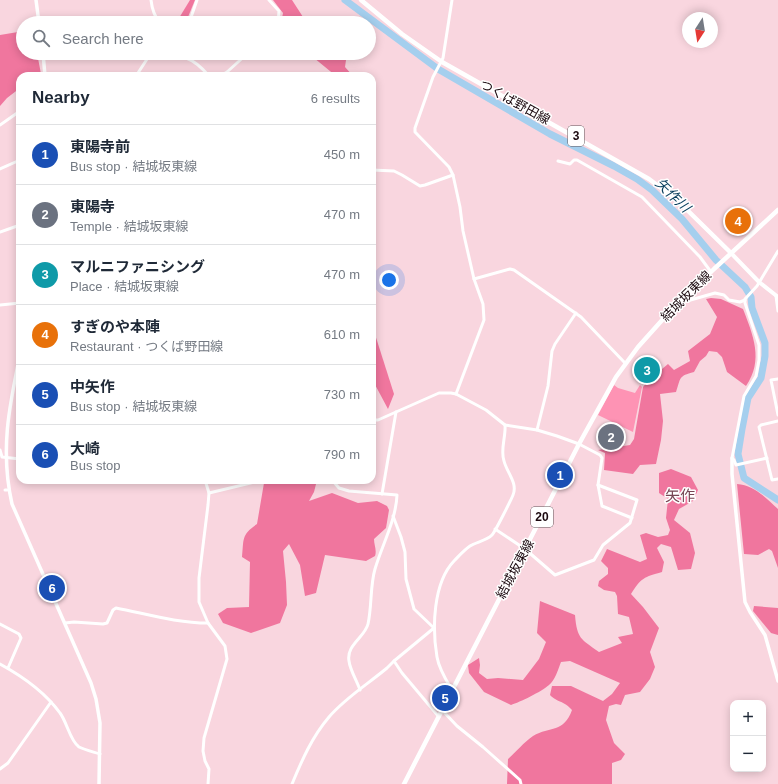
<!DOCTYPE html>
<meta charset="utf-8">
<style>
:root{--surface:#fff;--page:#f6f6f7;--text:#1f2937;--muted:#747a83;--line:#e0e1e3;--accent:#33786d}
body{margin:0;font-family:Helvetica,"Noto Sans JP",sans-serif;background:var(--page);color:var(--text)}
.controls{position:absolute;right:12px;bottom:12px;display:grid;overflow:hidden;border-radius:8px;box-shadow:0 2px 10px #0003}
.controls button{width:36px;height:36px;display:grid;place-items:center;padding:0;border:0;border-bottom:1px solid var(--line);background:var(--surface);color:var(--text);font:20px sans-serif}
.compass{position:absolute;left:682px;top:12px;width:36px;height:36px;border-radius:50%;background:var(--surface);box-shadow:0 2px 10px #0003;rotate:192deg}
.you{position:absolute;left:389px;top:280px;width:14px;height:14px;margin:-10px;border:3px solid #fff;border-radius:50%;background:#1a73e8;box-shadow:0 0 0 6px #1a73e833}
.badge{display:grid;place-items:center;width:26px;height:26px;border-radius:50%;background:var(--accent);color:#fff;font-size:13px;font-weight:700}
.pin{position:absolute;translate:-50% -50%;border:2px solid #fff;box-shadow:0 1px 4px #0006}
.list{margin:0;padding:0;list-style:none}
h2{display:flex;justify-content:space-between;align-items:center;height:52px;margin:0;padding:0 16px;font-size:17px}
h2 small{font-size:13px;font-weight:400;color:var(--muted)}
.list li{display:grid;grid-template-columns:26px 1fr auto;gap:12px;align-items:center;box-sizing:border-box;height:60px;padding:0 16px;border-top:1px solid var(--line)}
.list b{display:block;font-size:15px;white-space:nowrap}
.list p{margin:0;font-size:13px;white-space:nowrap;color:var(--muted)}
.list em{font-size:13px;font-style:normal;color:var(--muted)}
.icon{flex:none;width:22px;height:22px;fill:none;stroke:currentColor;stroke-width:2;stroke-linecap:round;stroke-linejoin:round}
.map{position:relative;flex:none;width:778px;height:784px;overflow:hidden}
.search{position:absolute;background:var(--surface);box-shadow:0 2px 10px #0003;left:16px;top:16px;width:360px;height:44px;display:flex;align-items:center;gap:10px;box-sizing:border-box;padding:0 14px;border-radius:22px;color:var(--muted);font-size:15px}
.panel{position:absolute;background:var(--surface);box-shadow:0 2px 10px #0003;left:16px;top:72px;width:360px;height:412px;border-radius:12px}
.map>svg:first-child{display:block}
</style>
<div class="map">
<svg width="778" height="784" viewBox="0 0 778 784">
<rect width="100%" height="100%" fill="#f9d6df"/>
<polygon fill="#fe93b4" points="614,385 618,388 635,393 640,385 642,387 633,432 598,415"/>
<g fill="#f0769e">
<polygon points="190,0 195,0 188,17 181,23 176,23"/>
<polygon points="273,0 292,0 303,17 333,16 339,23 281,23 283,13"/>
<polygon points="18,32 23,34 23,53 37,53 41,74 40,76 20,76 20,88 7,98 0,106 0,35"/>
<polygon points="308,53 347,53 345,67 353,76 336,76"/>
<path d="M711,298L721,299L743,309C753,335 764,360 746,386L727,372L722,357L717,352L709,351L706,356L700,361L694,372C678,376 681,378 676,392L660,394L663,421L661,440L656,464L640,465L633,474L604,470L605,453L598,450L630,445L634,439L643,387L649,380L668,364L674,370L690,361L688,351L710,334L717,317L706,299Z"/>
<polygon points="372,325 394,394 388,409 372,379"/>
<path d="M671,469L691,477L698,490L693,501L679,509L674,520L690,533L695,553L691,569L678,570L671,547L661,544L657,548L664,562L662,572C644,577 641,578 631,594L643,607L659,628L650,652L655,667L650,679L640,692L625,695L621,705L616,704L609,706L606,720L614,743L625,754L621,760L612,763V784H507L508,759C516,752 524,742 533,736C550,726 564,733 572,710C563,700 558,703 550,695L552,686H571L603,701L612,694L620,683L570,661L561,662C558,670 555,680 549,685C541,692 520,702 511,705L484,692L469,673L468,665L479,658L480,665L479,673L487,679L498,678L523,680L539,659L546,642L537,633L540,601L575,615C577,639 581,639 599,652L622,643L618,637L633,634L629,617L618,614L617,596L615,592L604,590L598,586L599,581L608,574V568L601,561L607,549L640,562L647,559L640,535L646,533L658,537L668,535L670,530L666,518L668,499L659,493V473Z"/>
<path d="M273,480H317L314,492L309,501L332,493L358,503L377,501L387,506L389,510L386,528L374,539C374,545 377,550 375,556L366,561L325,555L316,593L305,596L300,565L289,544L283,551L286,582L287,605L280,623L251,633L223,623L218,614L227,608L249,607L250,562L242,557C244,539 241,535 257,524L264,483Z"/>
<path d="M737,484C754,485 766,498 778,509V568L772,551L769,549L758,555L744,554Z"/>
<polygon points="754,606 778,608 778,635 771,633 753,611"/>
</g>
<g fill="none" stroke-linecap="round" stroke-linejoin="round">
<polyline stroke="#a5cfee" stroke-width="7" points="345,0 438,69 550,134 614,166 637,179 652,190 682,219 716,260 745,287 751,297 752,308 765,343 765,356 761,378 748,398 742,429 738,454 744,478 778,500"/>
<g stroke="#fff" stroke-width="3">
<path d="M151,0C152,9 154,16 160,23"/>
<polyline points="269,0 279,11 278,23"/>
<polyline points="452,0 443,58 433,77 415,128 415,132 449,167 453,175 460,207 463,231 474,279 483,304 484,320 456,394"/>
<polyline points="189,23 197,0"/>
<path d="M148,58H186C195,61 203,69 209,76"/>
<polyline points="136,76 151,53"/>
<polyline points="220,76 227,72 248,53"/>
<polyline points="0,125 20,111"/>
<polyline points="558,161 570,164 574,160 577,160 642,197 700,257 711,272"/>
<polyline points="0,169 20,160"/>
<polyline points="372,170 394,171 402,175 420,186 425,185 453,175"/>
<polyline points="0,232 20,225"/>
<polyline points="474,279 510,269 514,270 581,317 625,363"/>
<polyline points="776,296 778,311"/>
<polyline points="682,301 687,301 715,293 724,295 729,300 740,302 745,300"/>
<polyline points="0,305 20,303"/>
<polyline points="778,379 771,380 778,415"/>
<polyline points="372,420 378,420 396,412 439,393 451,393 456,394 486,410 505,425 537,430 557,436 579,444 600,455 602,458 598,485 602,506 632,518"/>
<polyline points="778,421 761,425 759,427 772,480 778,479"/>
<polyline points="537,430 548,386 552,351 555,344 576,313"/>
<polyline points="0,450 2,457 20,459"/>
<polyline points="767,458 736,465 734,460 732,458 744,396 756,376 759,360 759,345 745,303 745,299 757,286 778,251"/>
<polyline points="205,480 209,493 208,505 199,578 199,602 208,623 225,646 227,659 204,738 203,751 205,761 209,769 208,784"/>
<path d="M332,480L339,488L349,491L397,495C396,520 382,545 375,569C370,586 372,606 368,624C365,637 346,645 349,661C350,670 357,681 360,690"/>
<polyline points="5,490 7,490"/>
<polyline points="209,493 263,480"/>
<polyline points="382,494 396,412"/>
<polyline points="393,516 401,537 405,552 406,579 414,609 434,628"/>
<polyline points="495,529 525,549 555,575 594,560 603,545 630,523 637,500 598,485"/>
<path d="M65,623L74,622L103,624L107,623L113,610L116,608C147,614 177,623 208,623"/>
<polyline points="0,624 19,634 21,638 8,668"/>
<polyline points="394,661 402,673 439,717"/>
<path d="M0,664C22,676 45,692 60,713C67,722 70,741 79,747C85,750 94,752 100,754"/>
<path d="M452,690C446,680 439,669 437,657C432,628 433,583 454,561C459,556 464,550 470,546C476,542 486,541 492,535C495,532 511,500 513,495C518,483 507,473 504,461C500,450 506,437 505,425"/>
<polyline points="442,710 457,726 483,747 520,780 521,784"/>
<polyline points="0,769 8,763 51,702"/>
<path d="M292,784C302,760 312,737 329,717C345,698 368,684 387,668L394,661L434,628"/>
</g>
<g stroke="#fff" stroke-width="3.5">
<polyline points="36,0 39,23"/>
<polyline points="43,53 45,76"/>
<path d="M20,355C9,407 0,451 12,504L91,683L96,699L100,723L99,784"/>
<polyline points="732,458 732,474 745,602 750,612 765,635 778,681"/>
</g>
<polyline stroke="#fff" stroke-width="4" points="731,253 759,282 778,297"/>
<g stroke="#fff" stroke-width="4.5">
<polyline points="361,0 402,34 442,62 649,179 677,200 731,253"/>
<polyline points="404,784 579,444 616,377 638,347 664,318 714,269 778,210"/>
</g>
</g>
<g text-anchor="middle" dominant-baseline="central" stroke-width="3" stroke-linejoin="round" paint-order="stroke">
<g fill="#fff" stroke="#5f5357" stroke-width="1">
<rect x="568" y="126" width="16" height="20" rx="3"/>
<rect x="531" y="507" width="22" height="20" rx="3"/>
</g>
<g font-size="12" font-weight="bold" fill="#1b090f">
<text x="576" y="136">3</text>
<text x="542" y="517">20</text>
</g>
<g font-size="13" fill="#1b090f" stroke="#fff">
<text transform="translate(515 102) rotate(29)">つくば野田線</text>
<text transform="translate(686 296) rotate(-45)">結城坂東線</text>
<text transform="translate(515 569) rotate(-62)">結城坂東線</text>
</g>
<g font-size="14" font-style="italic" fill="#0a3e5d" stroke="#fff">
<text transform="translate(673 195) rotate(44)">矢作川</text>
</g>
<g font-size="15" fill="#764654" stroke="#fff">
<text x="680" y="495">矢作</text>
</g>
</g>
</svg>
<div class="controls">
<button>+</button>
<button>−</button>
</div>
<svg class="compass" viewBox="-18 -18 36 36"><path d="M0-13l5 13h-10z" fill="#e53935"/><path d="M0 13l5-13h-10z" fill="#747a83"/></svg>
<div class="you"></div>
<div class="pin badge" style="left:560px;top:475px;background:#1a4fb4">1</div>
<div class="pin badge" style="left:611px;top:437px;background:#6b7280">2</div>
<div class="pin badge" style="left:647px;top:370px;background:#0f9aa8">3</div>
<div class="pin badge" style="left:738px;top:221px;background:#e8710a">4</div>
<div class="pin badge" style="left:445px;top:698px;background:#1a4fb4">5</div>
<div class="pin badge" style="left:52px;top:588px;background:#1a4fb4">6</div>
<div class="search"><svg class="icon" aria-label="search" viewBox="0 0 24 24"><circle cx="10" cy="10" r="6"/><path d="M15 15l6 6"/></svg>Search here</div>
<section class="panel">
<h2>Nearby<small>6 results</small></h2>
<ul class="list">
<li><span class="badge" style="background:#1a4fb4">1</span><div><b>東陽寺前</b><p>Bus stop · 結城坂東線</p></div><em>450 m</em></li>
<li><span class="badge" style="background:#6b7280">2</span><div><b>東陽寺</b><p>Temple · 結城坂東線</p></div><em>470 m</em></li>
<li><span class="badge" style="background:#0f9aa8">3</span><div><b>マルニファニシング</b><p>Place · 結城坂東線</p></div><em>470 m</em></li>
<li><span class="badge" style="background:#e8710a">4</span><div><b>すぎのや本陣</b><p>Restaurant · つくば野田線</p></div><em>610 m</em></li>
<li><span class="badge" style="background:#1a4fb4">5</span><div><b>中矢作</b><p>Bus stop · 結城坂東線</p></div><em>730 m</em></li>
<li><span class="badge" style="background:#1a4fb4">6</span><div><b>大崎</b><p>Bus stop</p></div><em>790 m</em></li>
</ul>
</section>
</div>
